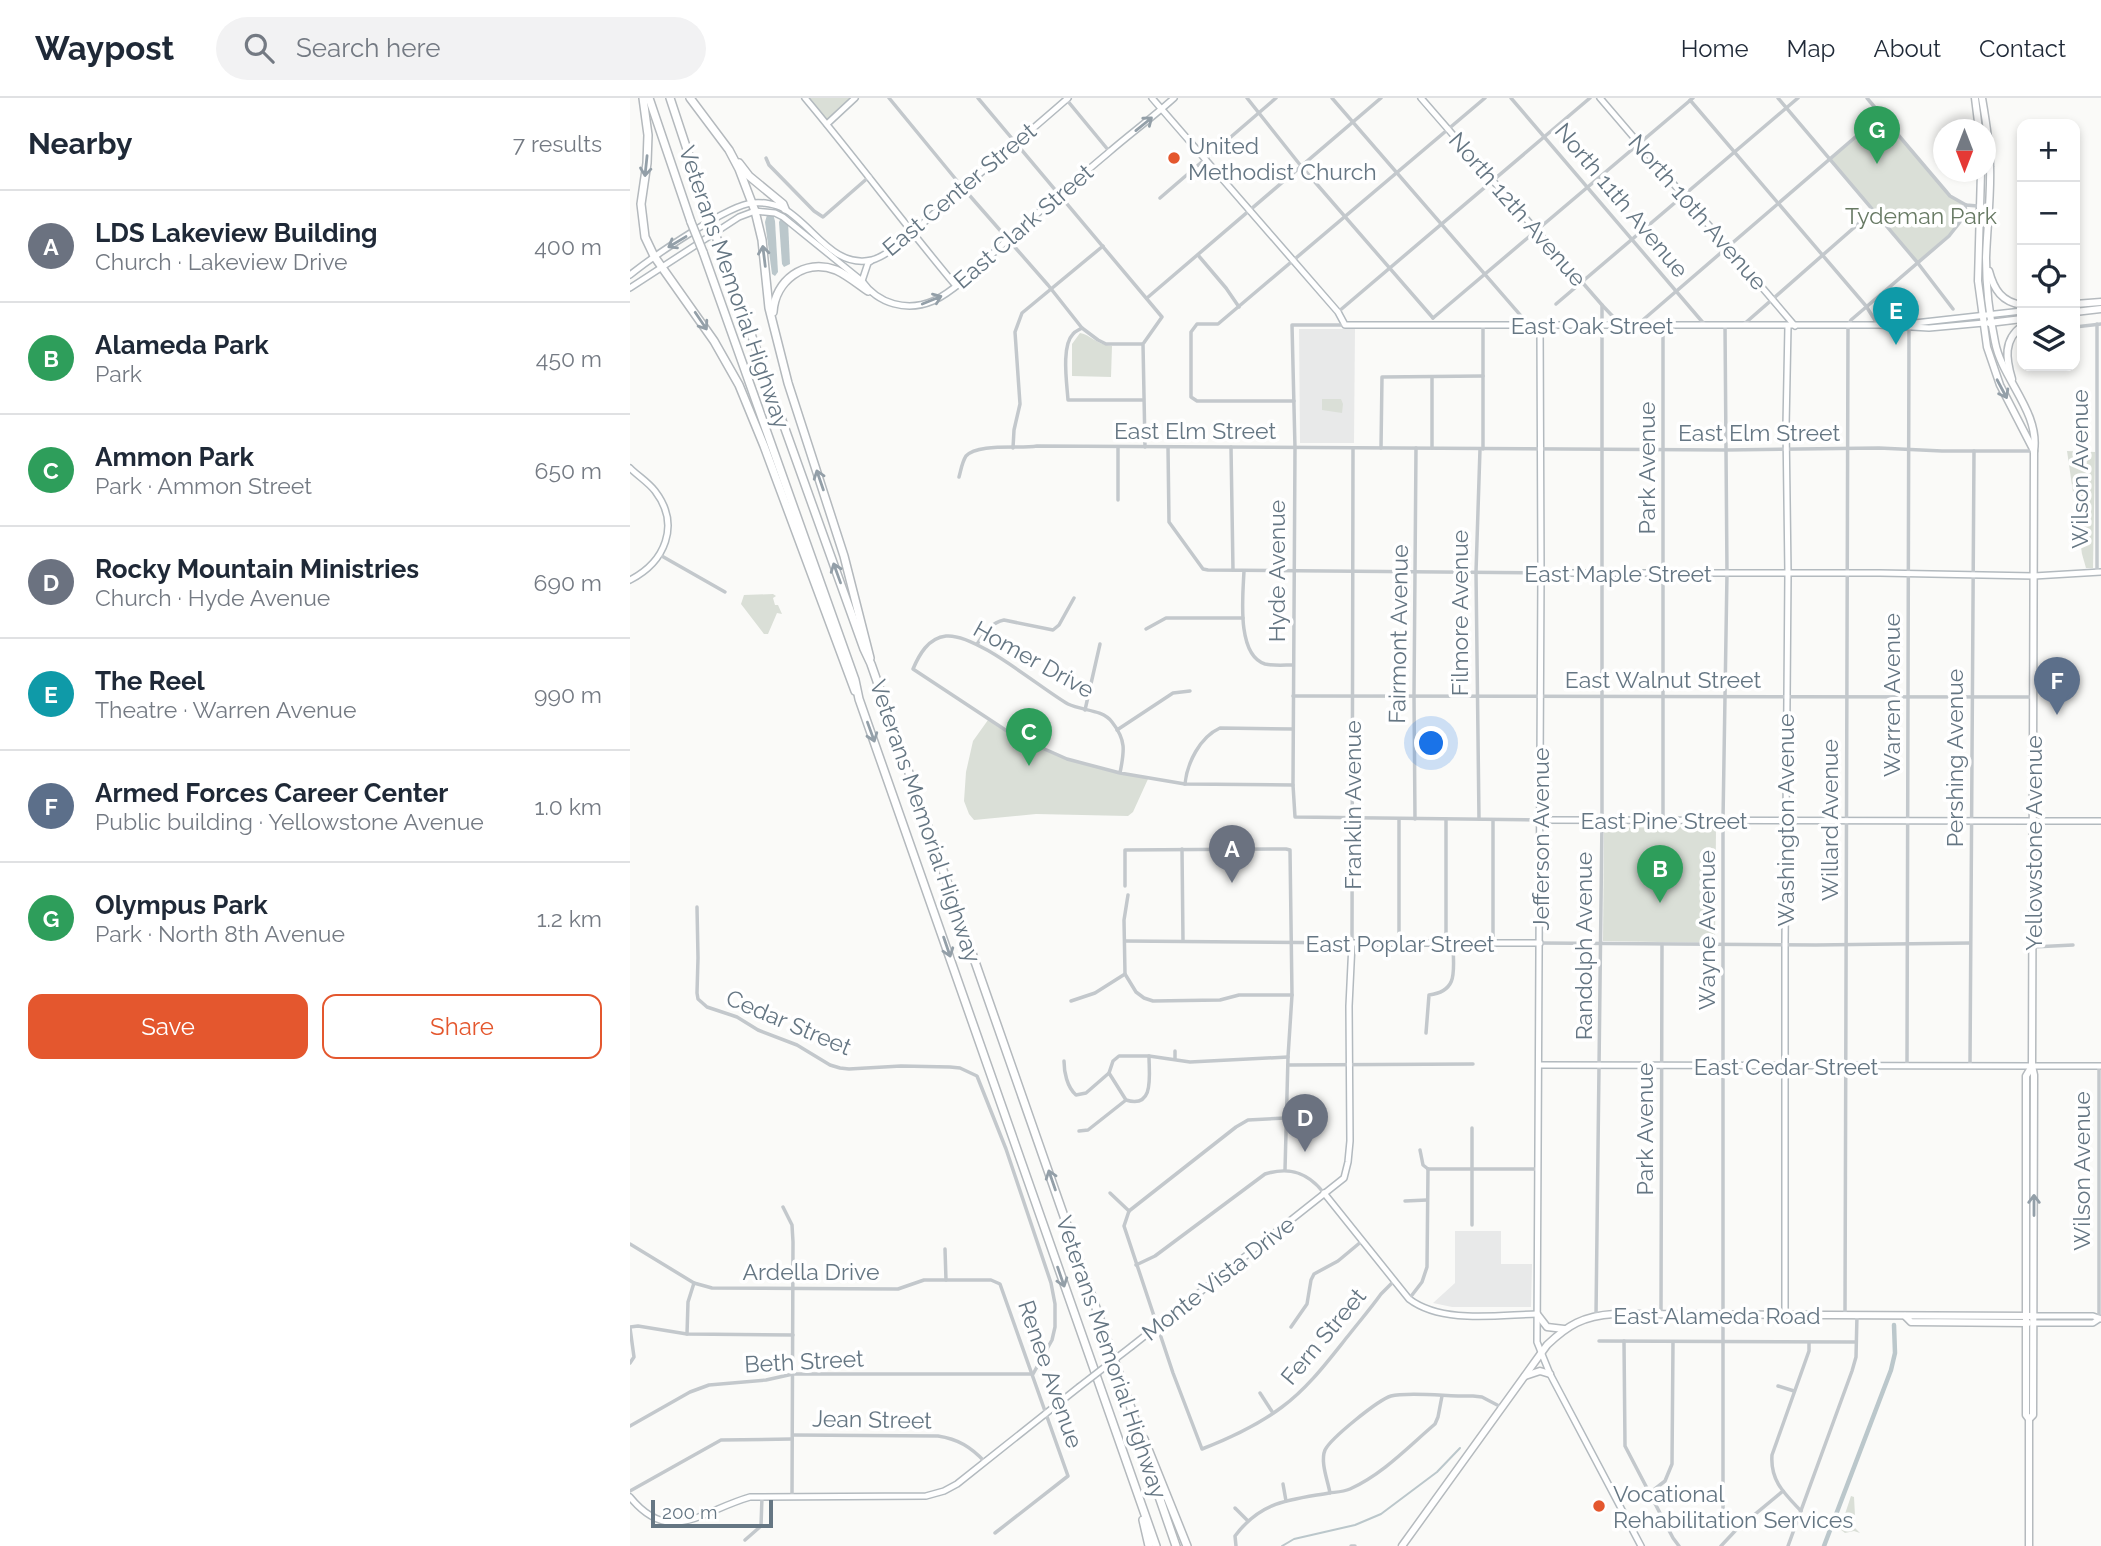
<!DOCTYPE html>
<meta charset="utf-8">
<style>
:root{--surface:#fff;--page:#f2f2f3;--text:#1f2937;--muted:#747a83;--line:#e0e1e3;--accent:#e4572e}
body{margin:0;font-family:Raleway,sans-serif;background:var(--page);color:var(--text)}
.controls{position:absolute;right:21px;top:21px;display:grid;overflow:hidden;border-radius:14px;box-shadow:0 4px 10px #0003}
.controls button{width:63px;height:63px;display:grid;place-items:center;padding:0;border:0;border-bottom:2px solid var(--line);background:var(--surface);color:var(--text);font:35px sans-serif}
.compass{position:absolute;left:1303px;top:21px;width:63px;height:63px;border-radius:50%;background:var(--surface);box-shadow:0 4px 10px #0003;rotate:180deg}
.scale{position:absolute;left:21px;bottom:18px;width:122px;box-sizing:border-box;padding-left:7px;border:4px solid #657683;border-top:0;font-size:19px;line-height:24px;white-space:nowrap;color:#657683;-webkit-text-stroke:5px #fff;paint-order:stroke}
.you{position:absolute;left:802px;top:646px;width:24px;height:24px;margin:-18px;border:5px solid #fff;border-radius:50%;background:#1a73e8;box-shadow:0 0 0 10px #1a73e833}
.badge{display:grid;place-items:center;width:46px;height:46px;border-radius:50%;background:var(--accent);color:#fff;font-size:23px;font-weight:700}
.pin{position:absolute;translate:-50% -58px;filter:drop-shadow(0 2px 4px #0008)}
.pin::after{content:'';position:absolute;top:37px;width:24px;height:21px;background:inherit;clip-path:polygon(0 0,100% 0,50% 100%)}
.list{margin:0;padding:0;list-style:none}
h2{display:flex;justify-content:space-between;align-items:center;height:91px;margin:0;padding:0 28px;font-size:30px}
h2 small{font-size:23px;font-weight:400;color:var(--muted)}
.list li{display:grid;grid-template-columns:46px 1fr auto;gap:21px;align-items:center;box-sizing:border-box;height:112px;padding:0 28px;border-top:2px solid var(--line)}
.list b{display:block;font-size:26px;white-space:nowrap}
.list p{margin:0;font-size:23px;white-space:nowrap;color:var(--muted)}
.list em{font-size:23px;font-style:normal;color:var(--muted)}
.actions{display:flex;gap:14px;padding:21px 28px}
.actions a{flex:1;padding:16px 0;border:2px solid var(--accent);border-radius:14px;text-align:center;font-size:24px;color:var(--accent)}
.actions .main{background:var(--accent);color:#fff}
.icon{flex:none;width:38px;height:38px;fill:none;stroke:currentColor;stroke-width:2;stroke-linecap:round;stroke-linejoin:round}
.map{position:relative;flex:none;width:1471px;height:1448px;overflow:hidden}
header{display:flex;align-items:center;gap:42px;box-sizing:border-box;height:98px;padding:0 35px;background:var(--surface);border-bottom:2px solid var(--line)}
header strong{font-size:33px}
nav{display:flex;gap:38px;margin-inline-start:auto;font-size:24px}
.search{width:490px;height:63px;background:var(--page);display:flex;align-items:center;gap:18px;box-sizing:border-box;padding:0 24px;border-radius:38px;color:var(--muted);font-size:26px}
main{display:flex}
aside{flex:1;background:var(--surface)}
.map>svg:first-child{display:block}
</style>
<header>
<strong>Waypost</strong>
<div class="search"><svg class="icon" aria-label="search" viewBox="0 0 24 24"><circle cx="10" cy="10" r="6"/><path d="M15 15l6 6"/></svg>Search here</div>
<nav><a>Home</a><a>Map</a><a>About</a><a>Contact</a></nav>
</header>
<main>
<aside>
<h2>Nearby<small>7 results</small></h2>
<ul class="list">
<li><span class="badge" style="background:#6b7280">A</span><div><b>LDS Lakeview Building</b><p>Church · Lakeview Drive</p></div><em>400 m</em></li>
<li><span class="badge" style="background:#2e9e5b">B</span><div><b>Alameda Park</b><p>Park</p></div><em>450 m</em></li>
<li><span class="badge" style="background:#2e9e5b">C</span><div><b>Ammon Park</b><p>Park · Ammon Street</p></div><em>650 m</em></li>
<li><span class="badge" style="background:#6b7280">D</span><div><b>Rocky Mountain Ministries</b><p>Church · Hyde Avenue</p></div><em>690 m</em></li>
<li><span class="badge" style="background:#0f9aa8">E</span><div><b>The Reel</b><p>Theatre · Warren Avenue</p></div><em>990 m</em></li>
<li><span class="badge" style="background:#5c6f8a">F</span><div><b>Armed Forces Career Center</b><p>Public building · Yellowstone Avenue</p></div><em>1.0 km</em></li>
<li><span class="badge" style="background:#2e9e5b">G</span><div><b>Olympus Park</b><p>Park · North 8th Avenue</p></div><em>1.2 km</em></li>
</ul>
<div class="actions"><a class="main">Save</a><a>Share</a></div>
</aside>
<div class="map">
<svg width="1471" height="1448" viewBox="0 0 1471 1448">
<rect width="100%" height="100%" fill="#fafaf8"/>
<g fill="#e8e9e9">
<polygon points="669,231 725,231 724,345 670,345"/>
<polygon points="825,1133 871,1133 871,1166 902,1166 901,1209 822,1209 803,1205 825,1185"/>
</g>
<g fill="#dadfd7">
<polygon points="172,0 224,0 195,24"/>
<polygon points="1251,17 1320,98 1346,117 1330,124 1325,131 1287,164 1199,62"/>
<path d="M450,235C461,237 465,246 482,248L481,279L442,278V246Z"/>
<polygon points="692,301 711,301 713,306 712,315 692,312"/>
<polygon points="1437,353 1465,354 1463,470 1456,470 1452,456"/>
<polygon points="143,496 146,498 143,500 145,507 148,507 152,516 147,515 138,536 134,536 111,506 114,497"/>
<polygon points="358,622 383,637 437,661 518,681 503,714 498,718 406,716 344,722 339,716 334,703 336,674 343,643"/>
<polygon points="1043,729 1086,730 1085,845 973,843 974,730"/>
<polygon points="1221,1398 1224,1399 1225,1418 1224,1429 1230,1435 1224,1433 1215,1435 1210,1431"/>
</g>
<g fill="#bbc7cb">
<polygon points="143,116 145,123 148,174 145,178 142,176 135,124 137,117"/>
<polygon points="151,120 158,123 160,166 154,169 152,166 149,124"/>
</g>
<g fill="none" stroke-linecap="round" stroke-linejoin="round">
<polyline stroke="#bbc7cb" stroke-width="2" points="652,1448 664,1441 725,1427 751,1416 807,1374 830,1350"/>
<polyline stroke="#bbc7cb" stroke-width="4.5" points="1194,1448 1261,1272 1265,1255 1264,1227"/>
<defs>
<g id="secondary">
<path d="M175,0C227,62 274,126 326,188"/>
<polyline points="522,0 708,214 715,227 1249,227 1299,230 1354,225"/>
<polyline points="791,0 951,184"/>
<polyline points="970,0 1165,228"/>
<polyline points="197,26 225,0"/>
<path d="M0,177C21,160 99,106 123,105C132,104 146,106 154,111C183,127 203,171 242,162C262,157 296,122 313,107C355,71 397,36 438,0"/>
<polyline points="232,183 238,165 241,163"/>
<path d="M0,190L109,119L125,113L145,115L153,119L232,183C248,206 277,214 303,203C328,192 363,154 385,135C416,108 447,81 478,55C500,36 523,19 544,0"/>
<polyline points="1276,226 1392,213"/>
<polyline points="910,227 911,475 907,1244 920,1276 1011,1448"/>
<path d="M0,370C8,378 18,384 25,393C51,427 35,464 0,482"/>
<polyline points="911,475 1250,475 1404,478 1471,474"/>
<polyline points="910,722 1471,723"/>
<polyline points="910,967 1471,968"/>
<path d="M694,1095L779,1201C812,1226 867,1217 907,1216"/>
<polyline points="1155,1217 1155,847 1158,475 1156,328 1158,228"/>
<polyline points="1404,1218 1463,1218 1471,1221"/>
<polyline points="1404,1225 1463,1225 1469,1221"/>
<polyline points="502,1248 714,1080 718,1064 720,1043 719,908 722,845 910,845"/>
<path d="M0,1399C40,1448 71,1413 120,1399L296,1398L314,1393L327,1386L449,1289"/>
</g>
<g id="primary">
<polyline points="1345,0 1349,32"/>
<path d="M1352,0C1356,23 1360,46 1360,69C1361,99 1357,129 1356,160C1356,188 1359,216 1365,244C1372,281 1410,314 1404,353L1402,968L1404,977L1403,1317L1399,1321"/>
<polyline points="1351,74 1348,183 1357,249 1370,287 1404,353"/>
<path d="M1359,173C1364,192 1372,204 1392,207"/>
<polyline points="1445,206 1471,204"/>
<polyline points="1445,214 1471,211"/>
<polyline points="1359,225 1392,221"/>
<path d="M1382,281C1376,261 1373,242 1392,228"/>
<polyline points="907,1216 917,1229 934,1231"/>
<polyline points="1275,1218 1281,1224 1398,1225"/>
<polyline points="895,1278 910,1273 920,1276"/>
<path d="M772,1448L917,1247C938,1227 953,1218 984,1216L1404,1218"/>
<polyline points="1399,1448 1399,1321 1396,1317 1396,978 1402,968"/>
</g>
<g id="highway">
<polyline points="13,0 18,37 17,65 11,106 15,139 24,158 84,243 109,287 134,348 225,593"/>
<polyline points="19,0 61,124"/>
<polyline points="40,0 77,112"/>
<polyline points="60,0 99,52 109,71 125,113 132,142 139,210 158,285 214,458 240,560"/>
<polyline points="109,65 119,78 153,106 155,111"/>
<polyline points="88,144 234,551 241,566 509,1333 512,1349 546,1448"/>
<polyline points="73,154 225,582 229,601 526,1448"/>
<path d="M143,214C145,183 174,160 206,172C217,177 228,186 238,193"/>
<polyline points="514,1341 557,1448"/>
<polyline points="513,1422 519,1448"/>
</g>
</defs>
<use href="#secondary" stroke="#b3babf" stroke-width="8"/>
<use href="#primary" stroke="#b5babe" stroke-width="9"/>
<use href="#highway" stroke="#b4b9bd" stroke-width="10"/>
<g stroke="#c3c8cc" stroke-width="3.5">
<polyline points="259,0 333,90 418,187 452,230 468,242 476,246 512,246"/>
<polyline points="348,0 532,219 513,246 515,349"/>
<polyline points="617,0 671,68 803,220"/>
<polyline points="702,0 898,226"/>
<polyline points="881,0 1075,227"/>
<polyline points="1148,0 1287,164 1323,211"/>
<polyline points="1237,0 1320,98 1336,107 1359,109"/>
<polyline points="436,1 479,53"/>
<polyline points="1060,2 1236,208 1248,227"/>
<polyline points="136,60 139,67 184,113 193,119 240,78"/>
<polyline points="530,100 646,0"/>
<polyline points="568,157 596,190 609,209"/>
<polyline points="952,184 972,207 972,722 966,1217"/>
<polyline points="517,200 751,0"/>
<polyline points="926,206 1168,0"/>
<polyline points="972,207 990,226"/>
<polyline points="708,214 960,0"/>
<polyline points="803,220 1063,0"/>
<polyline points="715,227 662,227 665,350 663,687 665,719 910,722"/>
<polyline points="853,227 853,351"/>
<polyline points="1014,227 1014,221 1251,17"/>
<polyline points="1033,227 1033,722"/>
<polyline points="1095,227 1097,475 1093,722 1093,1416 1096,1423 1106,1432"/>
<polyline points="1113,227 1243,113"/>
<polyline points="1445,229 1471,226"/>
<path d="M452,230C449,232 445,233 443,236C431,248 437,286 438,302H513"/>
<polyline points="802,279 802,350"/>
<polyline points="664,303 567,303 561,299 561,234 567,226 588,226 855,0"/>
<polyline points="538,349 539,424 573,471 578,472 911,475"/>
<polyline points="601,349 603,472"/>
<polyline points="383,350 384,332 390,306 385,234 392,215 473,148"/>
<polyline points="751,350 752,279 853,278"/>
<path d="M329,379C331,372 332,364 336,358C348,345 389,351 407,348L1096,352L1249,350L1312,353H1404"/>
<polyline points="488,402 488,349"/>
<polyline points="30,457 95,494"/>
<path d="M614,473C613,496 606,557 635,566C643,568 654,567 663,567"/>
<polyline points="1467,474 1467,226"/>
<polyline points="516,531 536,520 613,520"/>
<path d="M347,546C354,536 360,525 374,522L423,532L429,527L444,500"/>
<polyline points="663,598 1403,599"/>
<polyline points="455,612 470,546"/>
<polyline points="487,632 543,595 560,593"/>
<path d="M490,675C494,654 497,643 482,624C472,611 452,613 438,606C410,590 346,535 316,538C298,540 289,557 283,571L383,637L437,661L490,675L555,686L663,687"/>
<path d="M555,686C557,665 570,639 590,630L663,631"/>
<polyline points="769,721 769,845"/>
<polyline points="785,721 784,598 786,350"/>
<polyline points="816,721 816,845"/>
<polyline points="849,721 846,474 850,351"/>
<polyline points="552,751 553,843"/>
<polyline points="495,788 495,752 656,751 660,752 662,897 658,959 655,1072"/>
<polyline points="498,797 494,822 495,876 506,894 514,900 523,903 590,902 609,897 662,897"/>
<polyline points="495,843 722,845 723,350"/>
<polyline points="863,845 863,722"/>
<polyline points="910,845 1186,847 1340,845"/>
<polyline points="1403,849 1443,847"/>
<polyline points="441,903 465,895 495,876"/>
<path d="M796,935L799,897C830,893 823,871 823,845"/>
<polyline points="545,961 545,953"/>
<path d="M434,963C434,974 437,989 446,997L456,995L479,975L496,1002C525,1011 519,977 519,958"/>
<polyline points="658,967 843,966"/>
<polyline points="1340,967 1344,353"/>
<polyline points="1277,968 1279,228"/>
<polyline points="1469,968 1469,1221"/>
<polyline points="479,975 483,963 489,958 519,958 560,964 658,959"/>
<polyline points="842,1030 842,1127"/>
<polyline points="449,1033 458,1032 496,1002"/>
<polyline points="790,1052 793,1067 798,1071"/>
<polyline points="798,1071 908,1071"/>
<polyline points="480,1095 499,1113"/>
<polyline points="775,1103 797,1102"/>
<polyline points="153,1109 162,1127 163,1144 162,1399"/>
<path d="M499,1113L494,1128L543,1275L572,1351C600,1340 628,1327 652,1309C678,1290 698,1263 718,1238C729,1224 741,1210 751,1196L764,1183"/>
<polyline points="499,1113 606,1029 618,1022 656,1020"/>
<polyline points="0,1146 64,1185 82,1190 268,1191 294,1182 361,1182 370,1186 438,1378 365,1435"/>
<polyline points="315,1151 316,1182"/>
<path d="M506,1167L525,1158L635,1076C660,1068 678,1075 693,1094"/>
<polyline points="779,1201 792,1184 797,1169 798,1071"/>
<polyline points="1031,1215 1032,847"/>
<polyline points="1215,1217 1218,228 1221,222 1319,138 1330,124 1336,107"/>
<polyline points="0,1229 8,1228 57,1236 163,1237"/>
<polyline points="661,1229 677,1206 681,1182 684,1176 708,1163 732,1143"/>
<polyline points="0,1230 4,1259 0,1265"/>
<polyline points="57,1236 58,1204 64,1185"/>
<polyline points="969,1243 1226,1244"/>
<polyline points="994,1243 995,1348 1043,1440 1049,1448"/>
<polyline points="1148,1288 1164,1293"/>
<polyline points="630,1295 643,1315"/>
<polyline points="0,1328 60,1294 79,1287 136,1282 163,1276 403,1276 422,1242 425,1229 425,1206 421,1185 376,1051 347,978 330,970 320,969 271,968 219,971 210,970 200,967 167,947 128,932 107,919 77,909 68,901 67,895 68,860 67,809"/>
<path d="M163,1337L308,1338C328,1341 341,1349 355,1364"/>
<polyline points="653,1386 656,1403"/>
<polyline points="0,1393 91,1342 162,1341"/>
<polyline points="1021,1394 1035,1383 1042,1366 1043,1244"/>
<path d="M700,1395C698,1383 690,1364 695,1352C701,1340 748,1302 761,1298C778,1293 823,1299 843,1298L852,1299L871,1309"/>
<polyline points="605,1410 617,1422"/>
<path d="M1171,1413C1155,1396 1140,1383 1142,1357L1179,1253V1245"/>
<polyline points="115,1442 131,1428 132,1399"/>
<path d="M606,1448L605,1438C631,1403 659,1402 699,1395C706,1394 713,1394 720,1391C753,1376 778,1349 805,1326L808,1319L812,1298"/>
<polyline points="721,1448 725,1448"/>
<polyline points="1091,1448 1106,1432 1153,1393"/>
<polyline points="1158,1448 1222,1273 1226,1259 1227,1217"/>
</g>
<use href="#secondary" stroke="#fff" stroke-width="5"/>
<use href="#primary" stroke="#fff" stroke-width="6"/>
<use href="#highway" stroke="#fff" stroke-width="7"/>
<defs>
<polyline id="secondary-bridge" points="449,1289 502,1248"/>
<g id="highway-bridge">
<polyline points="77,112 88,144"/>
<polyline points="61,124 73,154"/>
</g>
</defs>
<use href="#secondary-bridge" stroke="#b3babf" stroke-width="8" stroke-linecap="butt"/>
<use href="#highway-bridge" stroke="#b4b9bd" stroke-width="10" stroke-linecap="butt"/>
<use href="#secondary-bridge" stroke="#fff" stroke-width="5"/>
<use href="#highway-bridge" stroke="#fff" stroke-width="7"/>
</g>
<defs><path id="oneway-shaft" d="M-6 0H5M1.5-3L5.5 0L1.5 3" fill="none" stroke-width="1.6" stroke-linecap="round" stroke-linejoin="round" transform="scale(1.75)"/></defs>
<g stroke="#939fa8">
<use href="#oneway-shaft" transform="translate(514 26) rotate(-39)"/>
<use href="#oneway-shaft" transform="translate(16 68) rotate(96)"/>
<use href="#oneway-shaft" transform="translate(47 144) rotate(149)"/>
<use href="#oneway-shaft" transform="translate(134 158) rotate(-97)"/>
<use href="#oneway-shaft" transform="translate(302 202) rotate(-22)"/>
<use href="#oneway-shaft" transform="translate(71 223) rotate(56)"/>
<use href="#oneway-shaft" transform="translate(1372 291) rotate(62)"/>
<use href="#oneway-shaft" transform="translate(190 382) rotate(-109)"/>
<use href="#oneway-shaft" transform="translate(207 475) rotate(-110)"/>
<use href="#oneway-shaft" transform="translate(241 634) rotate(70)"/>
<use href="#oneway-shaft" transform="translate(317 849) rotate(71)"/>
<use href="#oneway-shaft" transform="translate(422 1082) rotate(-109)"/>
<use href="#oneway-shaft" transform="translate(1404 1107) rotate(-90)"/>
<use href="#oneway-shaft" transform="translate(431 1179) rotate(71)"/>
</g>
<g fill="#e4572e" stroke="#fff" stroke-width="2.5">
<circle cx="544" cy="60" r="7"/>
<circle cx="969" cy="1408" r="7"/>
</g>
<g text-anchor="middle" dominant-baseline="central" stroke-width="7" stroke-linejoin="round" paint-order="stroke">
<g font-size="23" fill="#657683" stroke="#fff" text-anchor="start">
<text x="558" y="47">United<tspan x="558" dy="26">Methodist Church</tspan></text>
<text x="983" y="1395">Vocational<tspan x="983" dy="26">Rehabilitation Services</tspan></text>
</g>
<g font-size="23" fill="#657683" stroke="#fff">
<text transform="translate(329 91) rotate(-40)">East Center Street</text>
<text transform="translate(992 102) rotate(50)">North 11th Avenue</text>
<text transform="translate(888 111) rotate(49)">North 12th Avenue</text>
<text transform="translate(1068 114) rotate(49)">North 10th Avenue</text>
<text transform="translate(393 128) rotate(-41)">East Clark Street</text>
<text transform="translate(105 189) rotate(71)">Veterans Memorial Highway</text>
<text x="962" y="227">East Oak Street</text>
<text x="565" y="332">East Elm Street</text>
<text x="1129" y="334">East Elm Street</text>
<text transform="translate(1016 370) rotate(-90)">Park Avenue</text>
<text transform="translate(1449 371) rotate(-90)">Wilson Avenue</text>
<text transform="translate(646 473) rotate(-90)">Hyde Avenue</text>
<text x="988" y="475">East Maple Street</text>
<text transform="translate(829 515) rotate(-90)">Filmore Avenue</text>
<text transform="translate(768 536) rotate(-89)">Fairmont Avenue</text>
<text transform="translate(404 561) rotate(29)">Homer Drive</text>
<text x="1033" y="581">East Walnut Street</text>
<text transform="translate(1261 597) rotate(-90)">Warren Avenue</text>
<text transform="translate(1324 660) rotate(-90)">Pershing Avenue</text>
<text transform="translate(722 707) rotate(-90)">Franklin Avenue</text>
<text x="1034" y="722">East Pine Street</text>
<text transform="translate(1155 722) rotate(-90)">Washington Avenue</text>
<text transform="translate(1199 722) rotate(-90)">Willard Avenue</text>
<text transform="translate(296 723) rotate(71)">Veterans Memorial Highway</text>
<text transform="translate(910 741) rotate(-90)">Jefferson Avenue</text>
<text transform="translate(1403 745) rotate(-90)">Yellowstone Avenue</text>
<text transform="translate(1076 832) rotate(-90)">Wayne Avenue</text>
<text x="770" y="845">East Poplar Street</text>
<text transform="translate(953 848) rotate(-90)">Randolph Avenue</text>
<text transform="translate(159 924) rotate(23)">Cedar Street</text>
<text x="1156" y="968">East Cedar Street</text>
<text transform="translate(1014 1031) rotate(-90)">Park Avenue</text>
<text transform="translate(1451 1073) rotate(-90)">Wilson Avenue</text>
<text x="181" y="1173">Ardella Drive</text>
<text transform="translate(588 1180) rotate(-38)">Monte Vista Drive</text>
<text x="1087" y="1217">East Alameda Road</text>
<text transform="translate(693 1238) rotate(-50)">Fern Street</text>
<text transform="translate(482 1259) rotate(71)">Veterans Memorial Highway</text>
<text transform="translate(174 1263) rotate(-3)">Beth Street</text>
<text transform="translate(421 1276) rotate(71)">Renee Avenue</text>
<text transform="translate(242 1321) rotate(1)">Jean Street</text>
</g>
<g font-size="23" fill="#687a64" stroke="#fff">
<text x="1291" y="117">Tydeman Park</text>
</g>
</g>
</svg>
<div class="controls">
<button>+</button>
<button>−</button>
<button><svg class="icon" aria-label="locate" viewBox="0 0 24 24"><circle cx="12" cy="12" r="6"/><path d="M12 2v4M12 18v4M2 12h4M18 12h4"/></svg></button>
<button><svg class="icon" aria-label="layers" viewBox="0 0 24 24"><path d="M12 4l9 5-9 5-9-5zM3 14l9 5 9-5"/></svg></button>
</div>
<svg class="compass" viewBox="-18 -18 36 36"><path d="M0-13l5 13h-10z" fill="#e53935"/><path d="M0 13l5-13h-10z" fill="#747a83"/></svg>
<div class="scale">200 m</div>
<div class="you"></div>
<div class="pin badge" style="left:602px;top:785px;background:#6b7280">A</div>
<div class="pin badge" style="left:1030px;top:805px;background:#2e9e5b">B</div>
<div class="pin badge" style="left:399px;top:668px;background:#2e9e5b">C</div>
<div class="pin badge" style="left:675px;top:1054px;background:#6b7280">D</div>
<div class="pin badge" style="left:1266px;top:247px;background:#0f9aa8">E</div>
<div class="pin badge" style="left:1427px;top:617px;background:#5c6f8a">F</div>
<div class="pin badge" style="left:1247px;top:66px;background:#2e9e5b">G</div>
</div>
</main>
